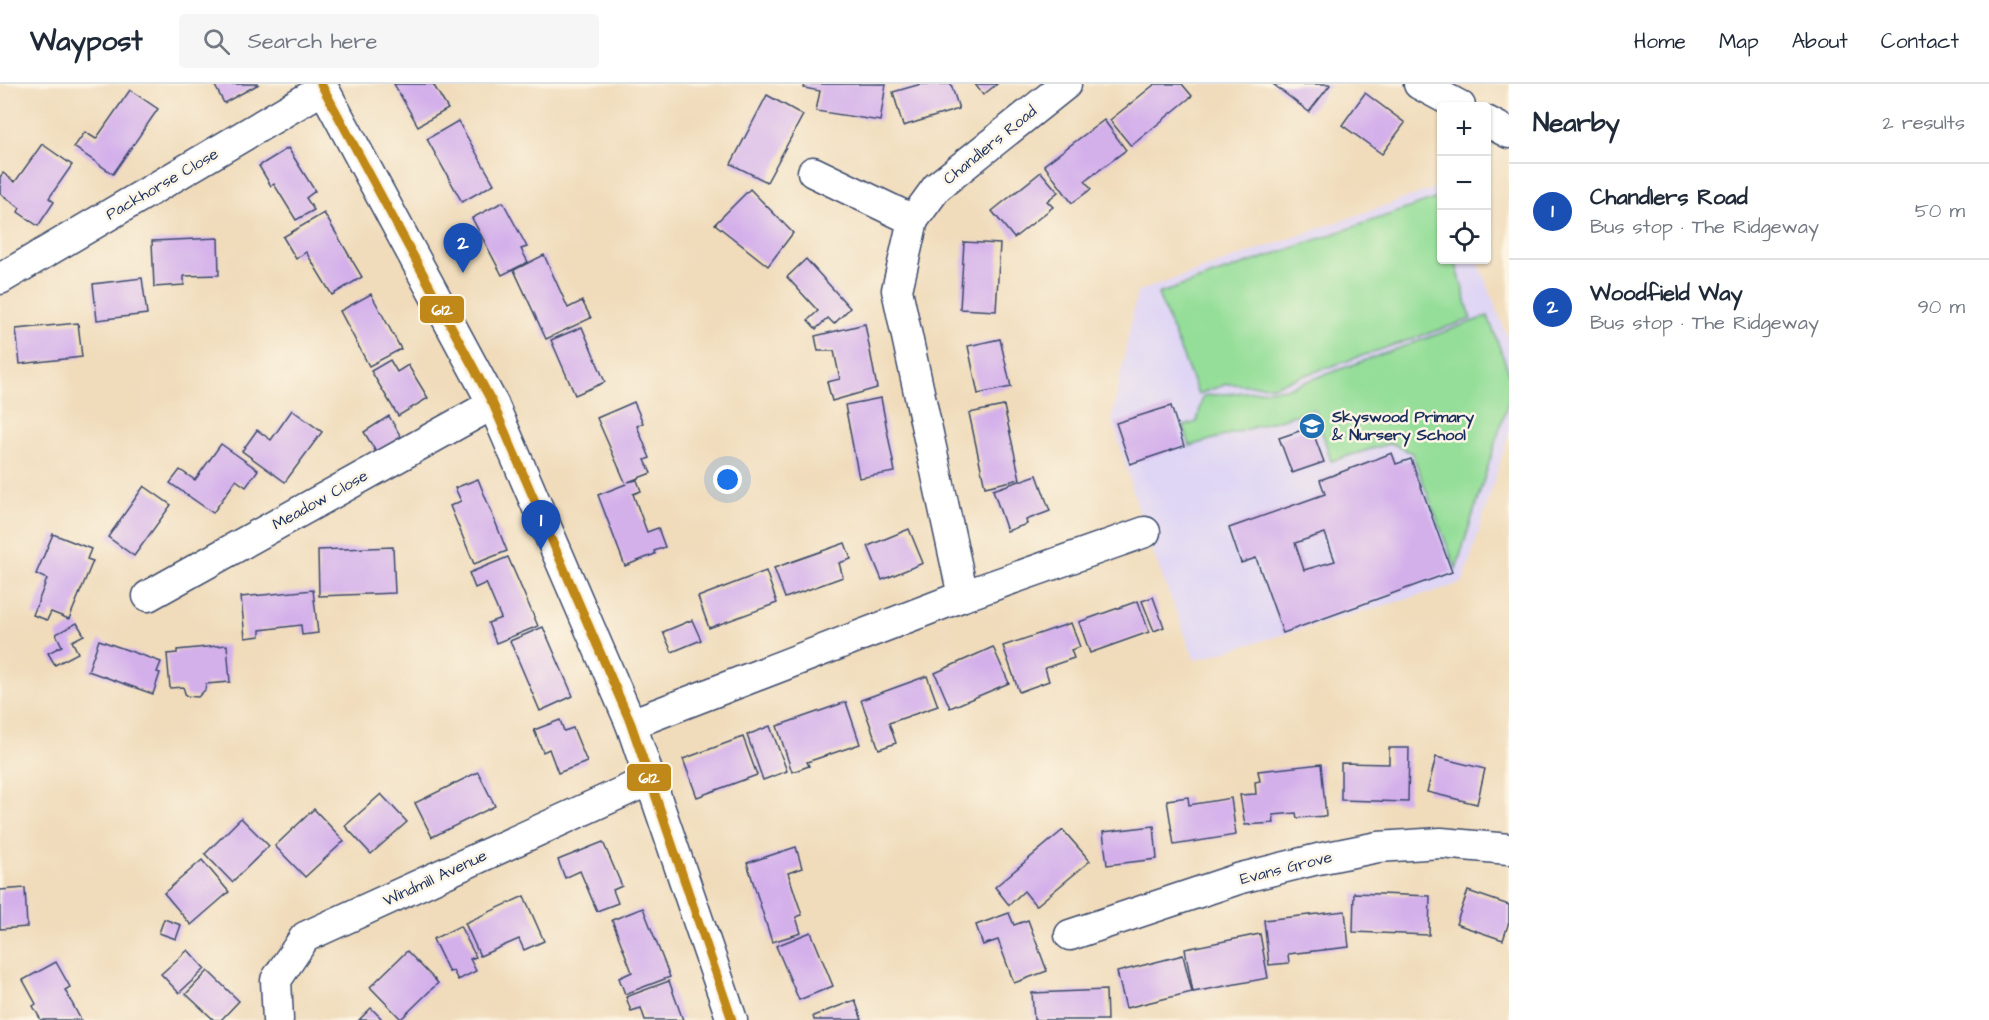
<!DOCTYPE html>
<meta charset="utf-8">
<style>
:root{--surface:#fff;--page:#f6f6f7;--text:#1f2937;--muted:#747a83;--line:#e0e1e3;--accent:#1f6fb2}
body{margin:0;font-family:"Architects Daughter",sans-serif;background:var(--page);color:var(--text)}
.controls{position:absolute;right:18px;top:18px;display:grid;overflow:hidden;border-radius:6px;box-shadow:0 2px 4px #0004}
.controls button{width:54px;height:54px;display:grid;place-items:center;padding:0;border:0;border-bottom:2px solid var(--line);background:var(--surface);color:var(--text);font:30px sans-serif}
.you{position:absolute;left:728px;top:396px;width:21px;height:21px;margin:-15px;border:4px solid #fff;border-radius:50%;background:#1a73e8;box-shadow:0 0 0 9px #1a73e833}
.badge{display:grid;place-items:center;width:39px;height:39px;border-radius:50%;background:var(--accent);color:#fff;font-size:20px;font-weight:700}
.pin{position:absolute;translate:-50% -50px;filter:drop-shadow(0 2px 3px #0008)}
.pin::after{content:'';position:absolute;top:32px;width:21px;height:18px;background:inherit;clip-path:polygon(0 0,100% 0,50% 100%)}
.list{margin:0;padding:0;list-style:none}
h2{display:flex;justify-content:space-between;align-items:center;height:78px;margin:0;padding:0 24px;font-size:26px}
h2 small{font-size:20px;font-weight:400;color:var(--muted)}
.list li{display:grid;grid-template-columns:39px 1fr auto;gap:18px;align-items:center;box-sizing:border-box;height:96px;padding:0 24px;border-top:2px solid var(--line)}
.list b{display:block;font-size:22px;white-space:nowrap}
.list p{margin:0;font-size:20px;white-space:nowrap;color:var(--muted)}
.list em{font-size:20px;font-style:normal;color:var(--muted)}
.icon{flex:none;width:33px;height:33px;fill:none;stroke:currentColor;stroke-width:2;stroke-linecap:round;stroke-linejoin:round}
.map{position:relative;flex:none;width:1509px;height:936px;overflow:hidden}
header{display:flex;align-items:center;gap:36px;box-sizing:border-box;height:84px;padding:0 30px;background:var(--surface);border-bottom:2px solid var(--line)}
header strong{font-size:28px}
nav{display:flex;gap:33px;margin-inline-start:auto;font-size:21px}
.search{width:420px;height:54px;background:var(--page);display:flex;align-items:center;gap:15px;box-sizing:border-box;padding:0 21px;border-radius:6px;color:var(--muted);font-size:22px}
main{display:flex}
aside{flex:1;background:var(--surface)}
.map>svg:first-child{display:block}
</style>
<header>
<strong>Waypost</strong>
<div class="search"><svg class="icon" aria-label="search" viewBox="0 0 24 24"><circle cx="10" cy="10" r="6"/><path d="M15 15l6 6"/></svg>Search here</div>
<nav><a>Home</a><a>Map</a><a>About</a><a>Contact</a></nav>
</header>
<main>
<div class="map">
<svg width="1509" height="936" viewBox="0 0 1509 936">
<rect width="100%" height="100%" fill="#fcf5e5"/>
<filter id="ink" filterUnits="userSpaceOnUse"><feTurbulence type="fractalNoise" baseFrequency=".0167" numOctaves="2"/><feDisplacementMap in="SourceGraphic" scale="12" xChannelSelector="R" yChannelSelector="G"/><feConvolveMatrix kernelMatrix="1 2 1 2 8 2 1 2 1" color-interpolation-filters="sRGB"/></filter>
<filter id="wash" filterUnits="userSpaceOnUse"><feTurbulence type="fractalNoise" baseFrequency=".008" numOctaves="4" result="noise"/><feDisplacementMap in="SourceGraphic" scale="24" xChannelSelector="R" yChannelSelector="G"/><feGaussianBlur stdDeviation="1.35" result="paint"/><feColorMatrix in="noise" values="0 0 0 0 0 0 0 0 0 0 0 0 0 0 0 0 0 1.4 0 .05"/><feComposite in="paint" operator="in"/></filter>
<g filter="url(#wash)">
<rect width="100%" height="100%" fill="#f0dcbb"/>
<polygon fill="#dfd5f5" points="1441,102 1442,176 1478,176 1509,258 1509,349 1463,499 1195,576 1145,448 1112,335 1137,208"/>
<g fill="#95de99" stroke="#58867c" stroke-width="1.5">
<polygon points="1438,114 1441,126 1442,176 1455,176 1471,235 1273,302 1227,300 1198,310 1158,210"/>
<polygon points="1488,232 1509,289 1509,315 1456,485 1412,369 1391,359 1331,377 1315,325 1190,362 1184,342 1197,338 1203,312 1288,304"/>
</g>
<g id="blocks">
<g fill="#d4b0eb" fill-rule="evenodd">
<polygon points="214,0 259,0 224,19"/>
<polygon points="394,0 433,0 448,25 418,42"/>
<polygon points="805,0 886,0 880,37 816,27 820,7 804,4"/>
<polygon points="921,0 951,0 959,25 903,42 893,8"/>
<polygon points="975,0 997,0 983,11"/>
<polygon points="1155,0 1182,0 1192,12 1131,62 1110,36"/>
<polygon points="1273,0 1329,0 1330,1 1309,28"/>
<polygon points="130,6 158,25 113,90 74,63 85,48 96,55"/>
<polygon points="1365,9 1405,39 1382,70 1342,41"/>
<polygon points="767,11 803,31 767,98 731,80"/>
<polygon points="1104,36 1126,66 1085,97 1091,105 1072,119 1044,81"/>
<polygon points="458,37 494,100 462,118 427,55"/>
<polygon points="42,60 72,81 49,114 54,118 38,142 18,128 20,124 0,109 0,93 3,89 15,98"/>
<polygon points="288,64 315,107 306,114 314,126 296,136 274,100 271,102 259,82"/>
<polygon points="1041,88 1058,108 1047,117 1053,123 1014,154 992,127"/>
<polygon points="750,105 793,149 768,182 715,140"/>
<polygon points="503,118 527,163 521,165 528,178 502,191 472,134"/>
<polygon points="324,129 362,193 332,211 306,168 296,175 283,153"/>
<polygon points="218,154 219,191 184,192 184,201 154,203 152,157"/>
<polygon points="964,158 1000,160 996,227 960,225"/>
<polygon points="544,171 568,224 582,217 591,234 546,255 514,186"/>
<polygon points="806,175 850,224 834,240 828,234 816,245 808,236 818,227 787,193"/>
<polygon points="142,194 147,230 97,236 93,200"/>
<polygon points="371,210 401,265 369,282 340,227"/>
<polygon points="78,239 82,273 20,280 16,245"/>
<polygon points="865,240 877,304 832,317 827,298 840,295 834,267 818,267 815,252"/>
<polygon points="582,243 605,298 575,311 551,256"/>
<polygon points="1000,255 1011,303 978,310 968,262"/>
<polygon points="390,276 397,288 408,281 428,314 398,332 371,287"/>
<polygon points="881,314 895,388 859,394 845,321"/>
<polygon points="634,318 643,339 637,342 650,374 645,376 651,389 628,398 637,396 641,407 633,410 647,448 658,444 665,463 654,467 655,470 625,482 598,411 626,400 597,334"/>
<polygon points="1004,322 1020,395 985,403 969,329"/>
<polygon points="1171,322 1184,362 1130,380 1116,339"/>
<polygon points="292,326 322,348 285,398 242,367 257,346 271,356"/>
<polygon points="389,332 401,353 376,368 364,348"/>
<polygon points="1311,343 1324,378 1292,389 1279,354"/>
<polygon points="221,360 258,386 246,403 236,396 213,429 170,399 180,386 195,396"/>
<path d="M1392,369L1396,380L1411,375L1452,488L1283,549L1256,474L1241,479L1229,444L1325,410L1320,396ZM1325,449L1335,477L1304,486L1295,459Z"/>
<polygon points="1037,391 1050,427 1026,436 1027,440 1007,447 993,406"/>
<polygon points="478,395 507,467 474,480 450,422 461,417 455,404"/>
<polygon points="144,402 171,421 134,472 108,453"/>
<polygon points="909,445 923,479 882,496 868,462"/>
<polygon points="53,450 91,465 87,475 93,477 69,535 51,528 47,536 33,531 47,495 36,490"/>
<polygon points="845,459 851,475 839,479 843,493 785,514 774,484"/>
<polygon points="393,463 395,509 319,512 318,466"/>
<polygon points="508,473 538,542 496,559 488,539 501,534 486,499 475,504 469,489"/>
<polygon points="766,487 777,519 709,544 698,513"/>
<polygon points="313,506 318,549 302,551 301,541 260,546 260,552 245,554 241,513"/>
<polygon points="1153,513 1164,543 1154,547 1142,517"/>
<polygon points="1138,517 1149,548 1090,569 1079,538"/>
<polygon points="692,536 701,556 672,568 663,548"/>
<polygon points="77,539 84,551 72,557 78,569 55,581 48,569 62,562 56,550"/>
<polygon points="1071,539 1080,563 1071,566 1074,574 1045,584 1049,597 1019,608 1003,562"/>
<polygon points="543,543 573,612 540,627 510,557"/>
<polygon points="99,556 161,578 157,588 160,589 153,610 88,587"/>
<polygon points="227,561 230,598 206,600 205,606 198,613 186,612 183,603 170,604 167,570 177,569 177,566"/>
<polygon points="993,563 1009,599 950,624 935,589"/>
<polygon points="927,592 938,622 889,639 896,659 879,665 861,616"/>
<polygon points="846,618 860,660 807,678 809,682 792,688 777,642"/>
<polygon points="560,636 564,647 573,644 587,678 558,689 549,665 543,668 534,646"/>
<polygon points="770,642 787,687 763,696 747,651"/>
<polygon points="743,653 757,691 697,713 683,675"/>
<polygon points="1389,664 1409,664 1408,718 1341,716 1341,679 1389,680"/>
<polygon points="1436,673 1485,685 1477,720 1427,708"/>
<polygon points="1321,680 1326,732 1297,734 1296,729 1273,731 1274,739 1245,741 1240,711 1256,710 1255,698 1260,697 1258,687"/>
<polygon points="478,688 495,722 432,753 415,719"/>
<polygon points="381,710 407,738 371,770 345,742"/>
<polygon points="1188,713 1189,721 1231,714 1236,751 1174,761 1167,716"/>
<polygon points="314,725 344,757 305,793 275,762"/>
<polygon points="241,734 269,762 232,798 205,770"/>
<polygon points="1154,742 1157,775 1107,781 1103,748"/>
<polygon points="1063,746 1090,777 1036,822 1024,807 1009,821 995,803"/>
<polygon points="603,758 622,802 613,806 618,819 597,827 580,787 565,794 558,776"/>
<polygon points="796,763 802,784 788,789 802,831 796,833 801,849 772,858 747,779"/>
<polygon points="202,776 229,808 191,841 164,809"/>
<polygon points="25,804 27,843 0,845 0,806"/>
<polygon points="1468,807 1509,821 1509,838 1503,856 1456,840"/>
<polygon points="1354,809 1430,812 1429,851 1353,848"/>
<polygon points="524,812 544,857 524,866 519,855 480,872 465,839"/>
<polygon points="643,824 670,893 625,910 619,894 632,888 612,836"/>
<polygon points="1345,827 1349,863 1288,870 1289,879 1269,881 1264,836"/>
<polygon points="1009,829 1014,841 1028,836 1047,887 1014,899 998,856 983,861 976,841"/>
<polygon points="164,835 181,841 176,855 159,849"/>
<polygon points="460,842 476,873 470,875 476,887 458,896 453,887 449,888 433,855"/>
<polygon points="811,848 833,902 799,916 776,862"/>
<polygon points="1260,850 1268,894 1193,908 1185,865"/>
<polygon points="188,866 205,885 179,909 161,890"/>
<polygon points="407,867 438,899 401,935 370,903"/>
<polygon points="1183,871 1192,908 1126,924 1117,888"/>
<polygon points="56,878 70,903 65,906 81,936 41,936 33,922 36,920 23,896"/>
<polygon points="208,887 239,917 221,936 214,936 186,910"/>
<polygon points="669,897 683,936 645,936 641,924 631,927 626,913"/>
<polygon points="1106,906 1107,936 1034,936 1032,909"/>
<polygon points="855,916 862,936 814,936 813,932"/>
<polygon points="371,924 383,936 359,936"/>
</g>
</g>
</g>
<g filter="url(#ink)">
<use href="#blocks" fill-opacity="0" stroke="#3b496c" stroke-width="1.5"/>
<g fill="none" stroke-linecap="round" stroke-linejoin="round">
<defs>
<g id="minor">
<polyline points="321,0 493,320 631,640 732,936"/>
<polyline points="1419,0 1460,22"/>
<polyline points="1486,37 1509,49"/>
<polyline points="813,88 913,136"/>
<polyline points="0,195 323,5"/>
<polyline points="148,512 493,320"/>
<polyline points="963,512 897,206 913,136 937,103 1066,0"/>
<polyline points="631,640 963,512 1145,448"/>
<polyline points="1070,851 1241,794 1318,775 1378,763 1441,759 1509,765"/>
<polyline points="278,936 276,896 305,853 649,696"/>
</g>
</defs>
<use href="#minor" stroke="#3b496c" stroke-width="33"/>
<use href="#minor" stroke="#fff" stroke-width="30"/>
<defs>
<polyline id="bus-1" points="321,0 493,320 631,640 732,936"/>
</defs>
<use href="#bus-1" stroke="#fcf5e5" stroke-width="14"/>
<use href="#bus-1" stroke="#c08818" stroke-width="9"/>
</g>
</g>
<defs>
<symbol id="school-disc" viewBox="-11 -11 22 22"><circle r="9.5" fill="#1f6fb2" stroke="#fcf5e5"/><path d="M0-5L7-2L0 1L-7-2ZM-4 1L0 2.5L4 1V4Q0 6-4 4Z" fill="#fff"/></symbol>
</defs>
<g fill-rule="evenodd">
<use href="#school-disc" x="1297" y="327" width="30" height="30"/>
</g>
<g text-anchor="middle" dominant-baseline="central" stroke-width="5" stroke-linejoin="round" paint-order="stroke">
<g font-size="16" fill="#1b2f5e" stroke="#fcf5e5">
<text transform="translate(990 61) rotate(-39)">Chandlers Road</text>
<text transform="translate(162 100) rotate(-30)">Packhorse Close</text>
<text transform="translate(320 416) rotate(-29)">Meadow Close</text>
<text transform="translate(1286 784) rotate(-14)">Evans Grove</text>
<text transform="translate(435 794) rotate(-25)">Windmill Avenue</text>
</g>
<g font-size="16" font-weight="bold" fill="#1b2f5e" stroke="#fcf5e5" text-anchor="start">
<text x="1332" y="333">Skyswood Primary<tspan x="1332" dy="18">&amp; Nursery School</tspan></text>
</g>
</g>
<g stroke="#fcf5e5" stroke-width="2">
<rect x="419" y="211" width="46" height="29" rx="6" fill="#c08818"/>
<rect x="626" y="679" width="46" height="29" rx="6" fill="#c08818"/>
</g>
<g font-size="16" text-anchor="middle" font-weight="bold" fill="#fff">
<text x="442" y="231">612</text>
<text x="649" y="699">612</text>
</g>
</svg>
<div class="controls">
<button>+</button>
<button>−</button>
<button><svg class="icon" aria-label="locate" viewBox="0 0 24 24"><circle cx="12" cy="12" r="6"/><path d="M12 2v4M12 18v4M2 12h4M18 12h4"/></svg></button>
</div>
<div class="you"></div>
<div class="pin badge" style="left:541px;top:466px;background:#1a4fb4">1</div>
<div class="pin badge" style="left:463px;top:189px;background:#1a4fb4">2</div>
</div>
<aside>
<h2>Nearby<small>2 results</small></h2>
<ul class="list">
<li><span class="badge" style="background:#1a4fb4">1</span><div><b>Chandlers Road</b><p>Bus stop · The Ridgeway</p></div><em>50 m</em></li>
<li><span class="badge" style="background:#1a4fb4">2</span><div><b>Woodfield Way</b><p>Bus stop · The Ridgeway</p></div><em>90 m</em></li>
</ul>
</aside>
</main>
